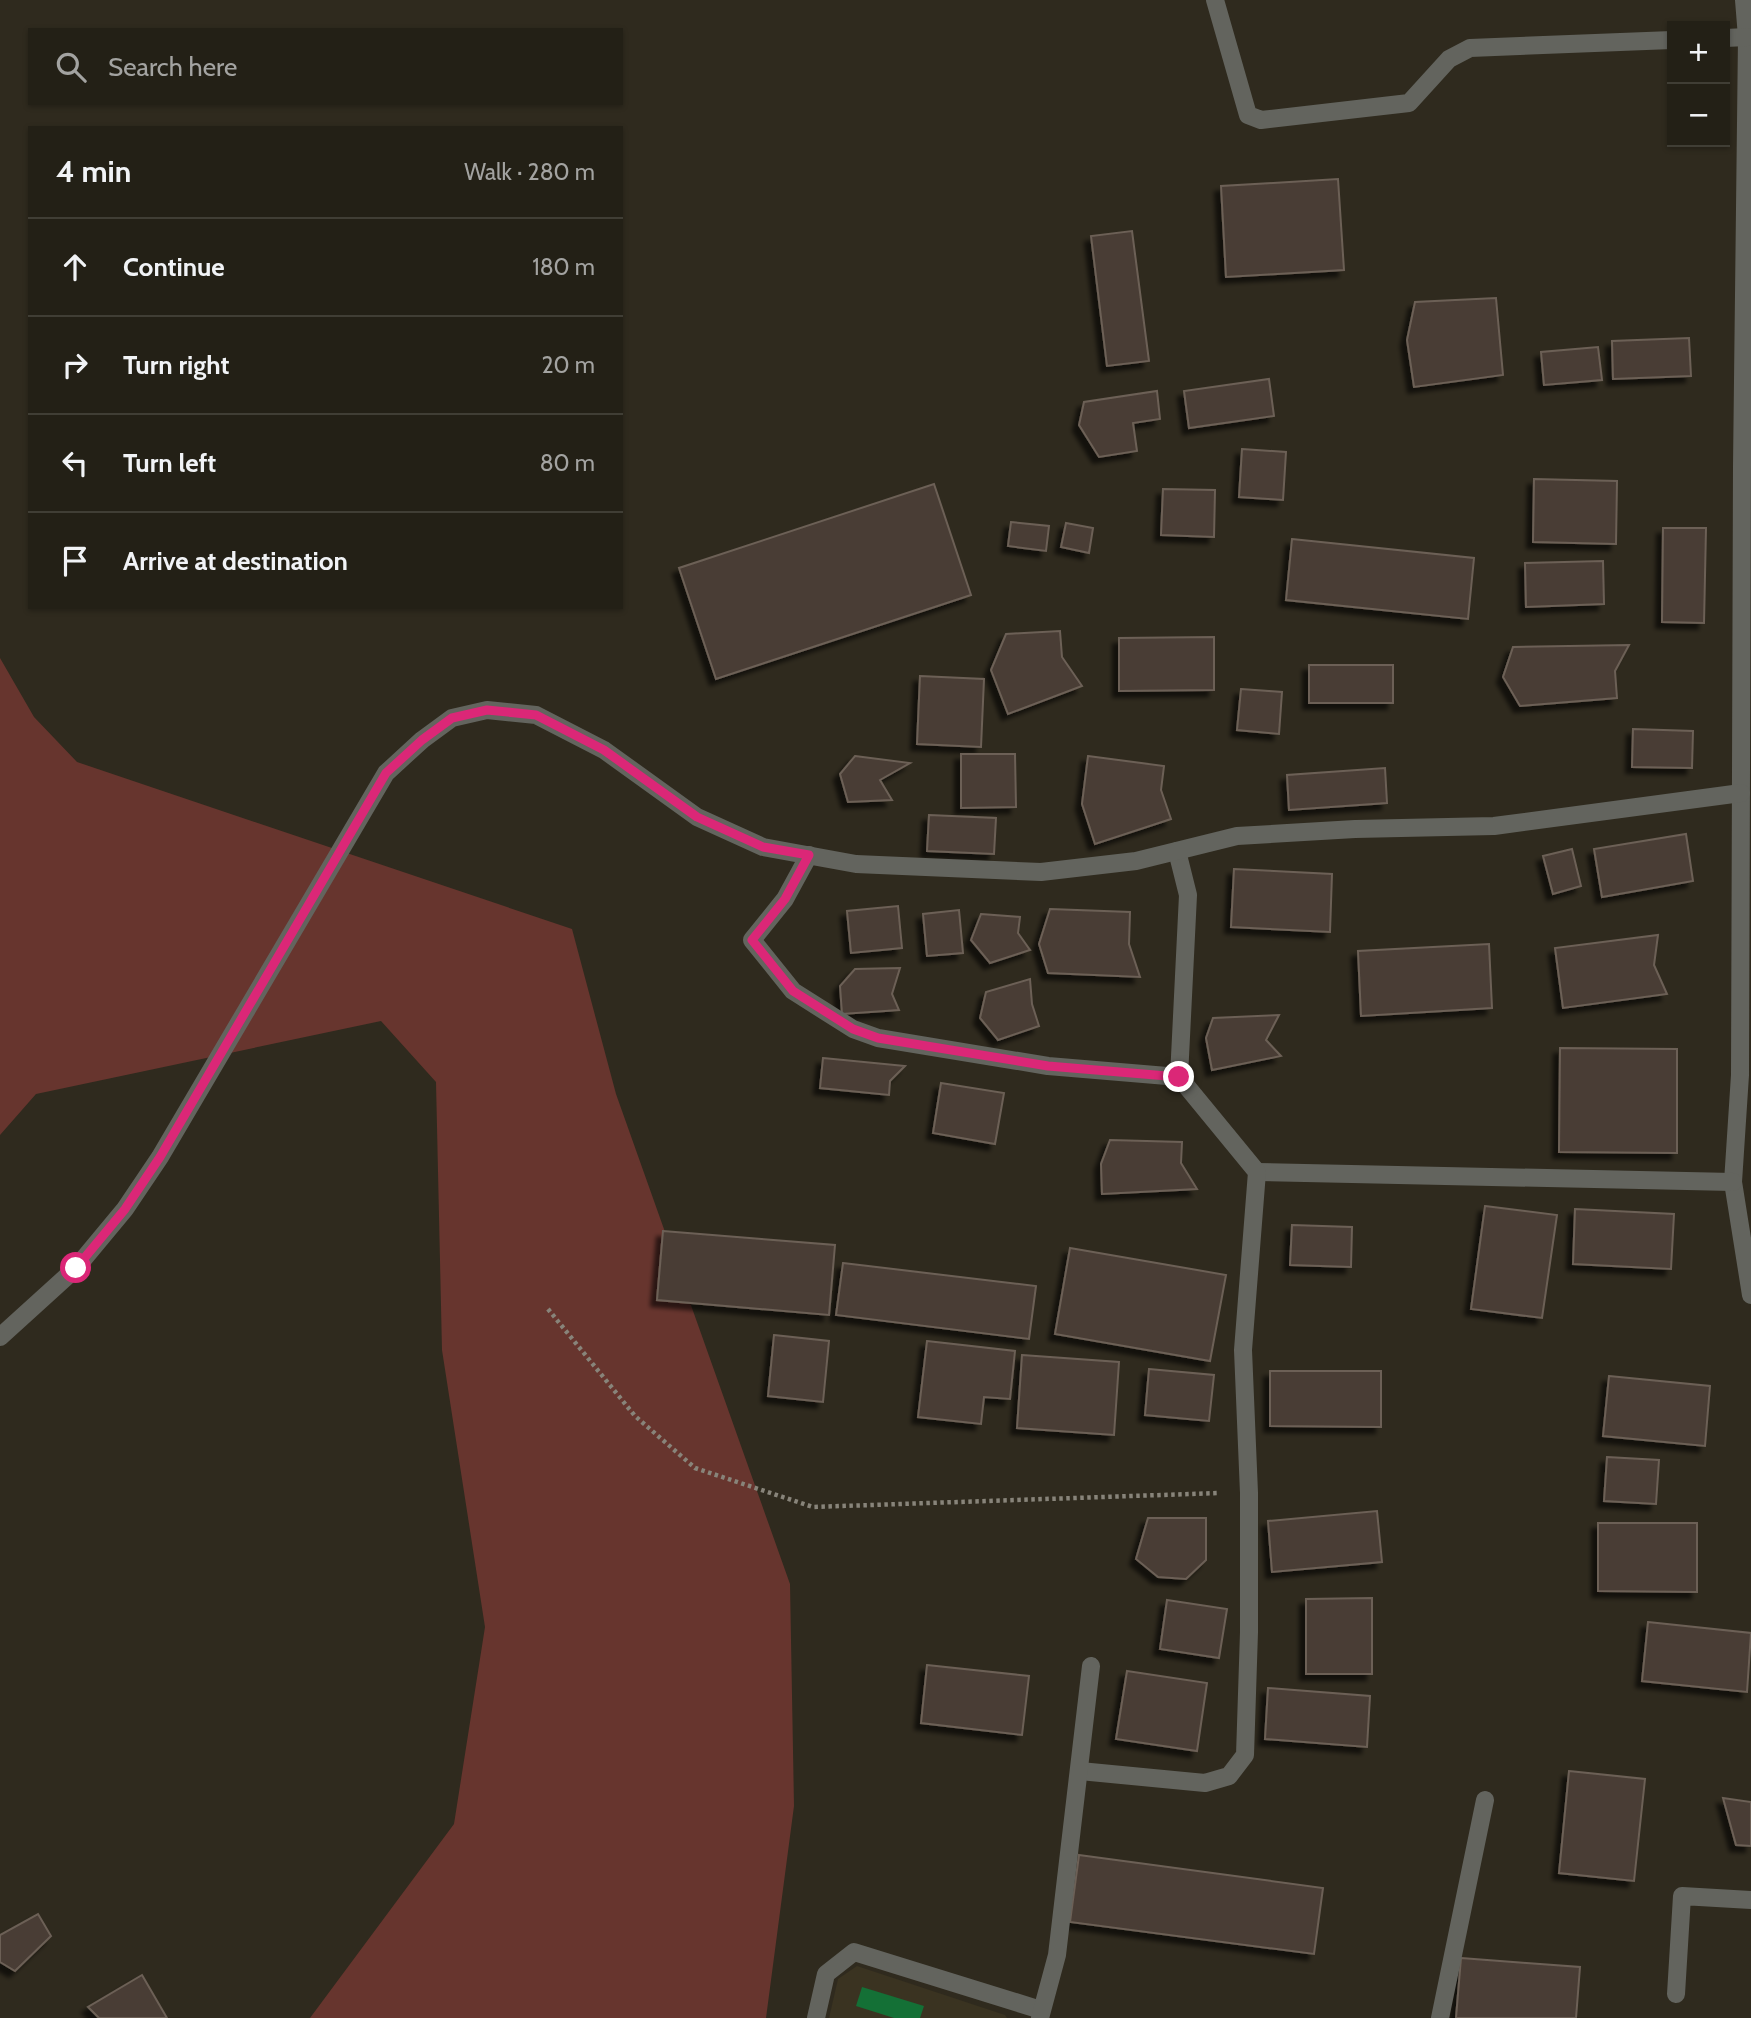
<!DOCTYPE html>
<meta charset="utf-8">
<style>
:root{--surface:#232016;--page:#2b281f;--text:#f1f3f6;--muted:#a3a3a1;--line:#403e35}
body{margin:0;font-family:Cabin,sans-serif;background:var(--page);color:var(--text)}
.controls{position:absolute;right:21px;top:21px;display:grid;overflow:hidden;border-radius:0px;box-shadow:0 2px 5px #0004}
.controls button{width:63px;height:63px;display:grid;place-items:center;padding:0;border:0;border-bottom:2px solid var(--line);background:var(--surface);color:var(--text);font:35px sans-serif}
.stop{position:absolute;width:21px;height:21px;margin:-16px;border:5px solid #db2777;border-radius:50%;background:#fff}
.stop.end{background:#db2777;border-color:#fff;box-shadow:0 2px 7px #0008}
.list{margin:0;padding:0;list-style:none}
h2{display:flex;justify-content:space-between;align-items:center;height:91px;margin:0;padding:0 28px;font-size:30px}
h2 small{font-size:23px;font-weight:400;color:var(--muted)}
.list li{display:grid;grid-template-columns:46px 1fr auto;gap:21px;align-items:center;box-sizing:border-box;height:98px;padding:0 28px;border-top:2px solid var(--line)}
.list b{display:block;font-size:26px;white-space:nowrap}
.list em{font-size:23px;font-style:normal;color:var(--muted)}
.icon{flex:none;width:38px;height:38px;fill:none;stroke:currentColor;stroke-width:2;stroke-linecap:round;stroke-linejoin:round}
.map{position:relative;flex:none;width:1751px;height:2018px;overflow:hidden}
.search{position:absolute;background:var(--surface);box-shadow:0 2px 5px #0004;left:28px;top:28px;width:595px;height:77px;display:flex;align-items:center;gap:18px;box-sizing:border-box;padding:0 24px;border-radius:0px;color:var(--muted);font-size:26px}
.panel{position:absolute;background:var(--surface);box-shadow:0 2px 5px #0004;left:28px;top:126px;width:595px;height:483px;border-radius:0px}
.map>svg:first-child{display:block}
</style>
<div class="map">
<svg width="1751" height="2018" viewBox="0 0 1751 2018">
<defs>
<filter id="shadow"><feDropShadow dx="-6" dy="6" stdDeviation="2" flood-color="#0009"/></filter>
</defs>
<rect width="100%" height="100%" fill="#2f2a1e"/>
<polygon fill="#3a3321" points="857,1966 1005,2015 1007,2018 829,2018 838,1979"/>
<polygon fill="#67352e" points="0,658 34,717 77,762 572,929 616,1094 790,1584 794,1806 766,2018 310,2018 454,1824 485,1627 442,1350 436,1082 381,1021 36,1094 0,1135"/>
<polygon fill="#147036" points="862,1987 924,2006 920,2018 894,2018 856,2006"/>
<g fill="#493d35" stroke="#6c6056" stroke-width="2" filter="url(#shadow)">
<polygon points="1338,179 1344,270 1226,277 1221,186"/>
<polygon points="1132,231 1149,361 1107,366 1091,236"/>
<polygon points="1496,298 1503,375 1414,387 1407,340 1415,302"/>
<polygon points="1689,338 1691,376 1613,379 1612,341"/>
<polygon points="1598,347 1602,380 1544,385 1541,352"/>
<polygon points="1269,379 1274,416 1189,428 1184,391"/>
<polygon points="1157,391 1160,419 1133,423 1137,451 1099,457 1079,425 1084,402"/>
<polygon points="1242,449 1286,452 1283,500 1239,497"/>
<polygon points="1534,479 1617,481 1616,544 1533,542"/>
<polygon points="934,484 971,595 716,679 679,568"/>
<polygon points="1163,489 1215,490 1214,537 1161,535"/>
<polygon points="1011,522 1049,526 1046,551 1008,546"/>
<polygon points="1066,523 1093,528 1089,553 1061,547"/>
<polygon points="1663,528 1706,528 1704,623 1662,622"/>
<polygon points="1292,539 1474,558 1468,619 1286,600"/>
<polygon points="1603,561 1604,604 1526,607 1525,563"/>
<polygon points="1060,631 1062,657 1082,686 1008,714 991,670 1006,634"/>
<polygon points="1214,637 1214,690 1119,691 1119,638"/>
<polygon points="1629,645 1615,671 1617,698 1520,706 1503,677 1513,647"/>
<rect x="1309" y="665" width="84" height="38"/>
<polygon points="920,676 984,679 981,747 917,744"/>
<polygon points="1241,689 1282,692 1279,734 1237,730"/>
<polygon points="1633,729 1693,731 1692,768 1632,767"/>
<polygon points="961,754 1015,754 1016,807 961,808"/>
<polygon points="855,756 910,763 880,780 892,800 848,802 840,774"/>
<polygon points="1088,756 1164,766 1161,790 1171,819 1095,844 1082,804"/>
<polygon points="1385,768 1387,803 1289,810 1287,775"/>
<polygon points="929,815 996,818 994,854 927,851"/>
<polygon points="1686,834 1693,881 1602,897 1594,849"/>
<polygon points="1572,849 1581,886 1553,894 1543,856"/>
<polygon points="1234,869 1332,874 1330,932 1231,927"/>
<polygon points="898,906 902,948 851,953 847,911"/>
<polygon points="1050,909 1130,912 1129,944 1140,977 1048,973 1039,944"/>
<polygon points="959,910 963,953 927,956 923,914"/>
<polygon points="981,914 1020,917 1018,933 1030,950 990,963 971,940"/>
<polygon points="1658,935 1654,965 1667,994 1563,1008 1555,948"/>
<polygon points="1489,944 1492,1008 1361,1016 1358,951"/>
<polygon points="900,968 892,994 899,1010 842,1014 840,986 855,969"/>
<polygon points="1030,979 1032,1004 1039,1026 998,1040 980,1018 986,992"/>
<polygon points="1279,1015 1266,1040 1281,1056 1212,1070 1206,1038 1213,1018"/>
<polygon points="1560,1048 1677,1049 1677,1153 1559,1152"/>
<polygon points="823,1058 905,1066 890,1081 889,1095 820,1088"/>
<polygon points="941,1083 1004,1093 995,1144 933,1133"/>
<polygon points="1110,1140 1182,1142 1181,1163 1197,1189 1102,1194 1101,1164"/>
<polygon points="1485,1206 1557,1215 1542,1318 1471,1309"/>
<polygon points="1575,1209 1674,1214 1671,1269 1573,1264"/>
<polygon points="1292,1225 1352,1227 1351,1267 1290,1265"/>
<polygon points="663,1231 835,1245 829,1315 657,1300"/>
<polygon points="1070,1248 1226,1275 1210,1361 1055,1334"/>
<polygon points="843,1263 1036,1286 1029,1339 836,1315"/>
<polygon points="774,1335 829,1341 823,1402 768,1396"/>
<polygon points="927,1341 1015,1351 1010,1399 984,1397 981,1424 918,1417"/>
<polygon points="1022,1355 1119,1362 1114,1435 1017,1428"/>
<polygon points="1149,1369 1214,1375 1209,1421 1145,1415"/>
<polygon points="1270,1371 1381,1371 1381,1427 1270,1426"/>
<polygon points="1609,1376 1710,1386 1705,1446 1603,1436"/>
<polygon points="1607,1457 1659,1460 1656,1504 1604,1501"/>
<polygon points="1377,1511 1382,1562 1272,1572 1268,1521"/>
<polygon points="1148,1518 1206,1518 1206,1560 1186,1579 1158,1577 1136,1559"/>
<polygon points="1598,1523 1697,1523 1697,1592 1598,1591"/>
<polygon points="1372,1598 1372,1674 1306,1674 1306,1599"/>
<polygon points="1167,1600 1227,1609 1219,1658 1160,1649"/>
<polygon points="1648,1622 1751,1633 1747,1692 1642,1681"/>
<polygon points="927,1665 1029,1676 1022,1735 921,1723"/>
<polygon points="1127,1671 1207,1683 1197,1751 1116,1739"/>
<polygon points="1268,1688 1370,1696 1367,1747 1265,1739"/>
<polygon points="1569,1771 1645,1779 1634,1881 1559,1873"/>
<polygon points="1723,1798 1751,1802 1751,1846 1736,1845"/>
<polygon points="1079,1855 1323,1888 1314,1954 1070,1922"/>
<polygon points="38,1914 51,1936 15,1971 0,1962 0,1935"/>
<polygon points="1461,1958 1580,1967 1576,2018 1456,2018"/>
<polygon points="142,1975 167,2018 99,2018 88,2007"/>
</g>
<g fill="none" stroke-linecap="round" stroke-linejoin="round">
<polyline stroke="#88847a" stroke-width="4.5" stroke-dasharray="3.5 3.5" stroke-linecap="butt" points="548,1309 635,1416 695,1468 813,1507 1219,1493"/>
<g stroke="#63645e" stroke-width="18">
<polyline points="1215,0 1248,115 1261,120 1409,103 1449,59 1470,48 1672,40"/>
<polyline points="1744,0 1747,37 1742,466 1740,1075 1733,1182 1751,1295"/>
<polyline points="1725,38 1747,37"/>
<polyline points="809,855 785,899 752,940 793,991 853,1029 878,1038 1048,1066 1179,1077 1188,895 1177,851"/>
<polyline points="1257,1172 1733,1182"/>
<polyline points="0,1337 76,1268 125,1209 160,1157 386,773 422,740 452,718 487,710 536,715 604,750 697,817 763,847 856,864 1041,872 1136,861 1237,836 1355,829 1494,826 1741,793"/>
<polyline points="1080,1771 1205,1783 1229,1776 1245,1755 1249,1632 1249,1493 1243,1350 1257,1172 1179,1077"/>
<polyline points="1676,1994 1682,1896 1751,1900"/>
<polyline points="816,2018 826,1974 854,1952 1041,2010"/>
<polyline points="1040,2018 1057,1955 1091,1666"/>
<polyline points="1440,2018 1485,1800"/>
</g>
</g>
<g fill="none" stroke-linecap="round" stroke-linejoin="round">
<polyline stroke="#db2777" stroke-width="9" points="76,1268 125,1209 160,1157 386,773 422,740 452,718 487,710 536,715 604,750 697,817 763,847 809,855 785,899 752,940 793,991 853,1029 878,1038 1048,1066 1179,1077"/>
</g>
</svg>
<div class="controls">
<button>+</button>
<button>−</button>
</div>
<div class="stop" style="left:76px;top:1268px"></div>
<div class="stop end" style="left:1179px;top:1077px"></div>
<div class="search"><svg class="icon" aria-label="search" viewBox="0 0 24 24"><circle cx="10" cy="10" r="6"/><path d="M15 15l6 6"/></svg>Search here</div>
<section class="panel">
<h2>4 min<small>Walk · 280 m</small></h2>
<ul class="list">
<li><svg class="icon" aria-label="ahead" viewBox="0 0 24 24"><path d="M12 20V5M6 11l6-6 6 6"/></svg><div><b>Continue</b></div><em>180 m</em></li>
<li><svg class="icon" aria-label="right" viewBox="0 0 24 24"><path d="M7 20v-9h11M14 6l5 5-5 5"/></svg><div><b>Turn right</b></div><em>20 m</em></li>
<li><svg class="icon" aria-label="left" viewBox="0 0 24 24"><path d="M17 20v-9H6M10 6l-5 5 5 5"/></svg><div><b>Turn left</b></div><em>80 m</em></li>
<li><svg class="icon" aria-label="arrive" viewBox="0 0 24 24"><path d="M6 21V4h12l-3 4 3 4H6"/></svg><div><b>Arrive at destination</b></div></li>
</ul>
</section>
</div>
